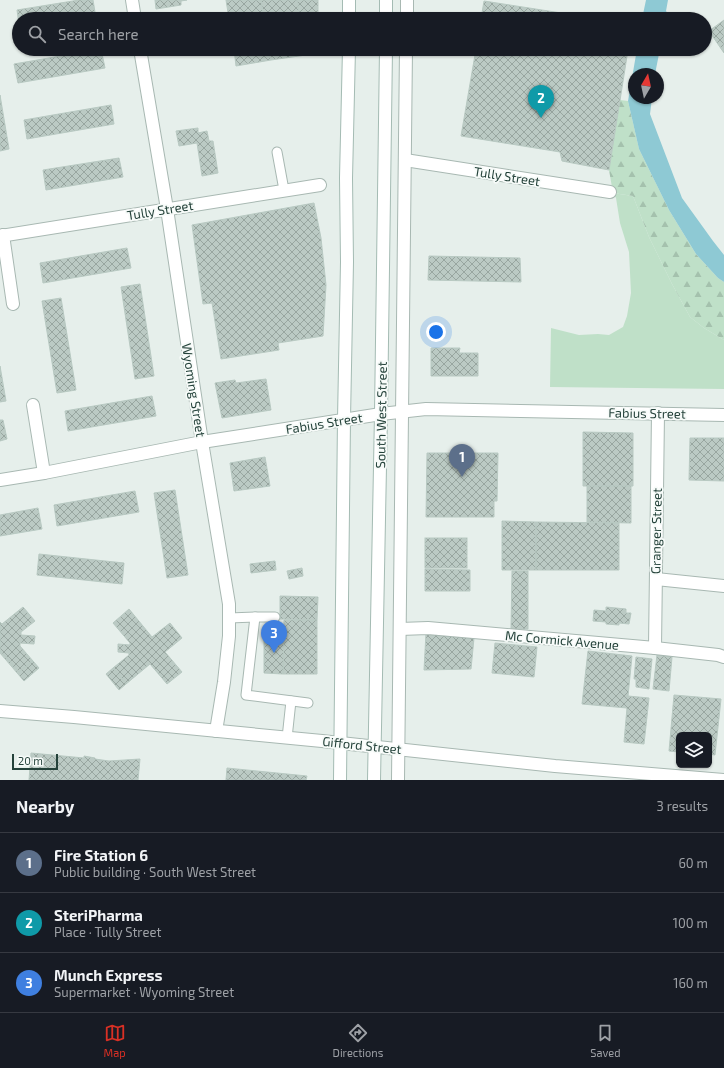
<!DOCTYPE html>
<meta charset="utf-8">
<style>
:root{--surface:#171b24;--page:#242831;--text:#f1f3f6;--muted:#9ea1a6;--line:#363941;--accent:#d93025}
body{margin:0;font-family:"Exo 2",sans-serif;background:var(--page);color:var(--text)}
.controls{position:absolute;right:12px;bottom:12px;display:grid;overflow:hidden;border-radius:6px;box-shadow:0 1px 3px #0004}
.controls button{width:36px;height:36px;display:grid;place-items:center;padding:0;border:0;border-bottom:1px solid var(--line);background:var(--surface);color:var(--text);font:20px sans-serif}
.compass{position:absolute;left:628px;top:68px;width:36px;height:36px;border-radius:50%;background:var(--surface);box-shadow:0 1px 3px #0004;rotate:9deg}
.scale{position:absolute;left:12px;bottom:10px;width:46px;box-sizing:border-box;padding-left:4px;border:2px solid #24423a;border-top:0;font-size:11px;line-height:14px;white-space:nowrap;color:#24423a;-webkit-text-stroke:3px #f7fbf9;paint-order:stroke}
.you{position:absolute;left:436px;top:332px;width:14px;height:14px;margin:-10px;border:3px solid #fff;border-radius:50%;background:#1a73e8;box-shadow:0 0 0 6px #1a73e833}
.badge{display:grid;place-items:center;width:26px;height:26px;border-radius:50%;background:var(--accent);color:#fff;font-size:13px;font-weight:700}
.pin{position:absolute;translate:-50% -33px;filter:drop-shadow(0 1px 2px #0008)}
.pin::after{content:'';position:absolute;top:21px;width:14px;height:12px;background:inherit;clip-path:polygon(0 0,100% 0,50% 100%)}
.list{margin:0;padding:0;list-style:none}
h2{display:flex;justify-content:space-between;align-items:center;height:52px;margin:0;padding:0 16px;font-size:17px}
h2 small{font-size:13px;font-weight:400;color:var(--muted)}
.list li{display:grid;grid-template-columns:26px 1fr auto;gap:12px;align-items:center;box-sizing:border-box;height:60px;padding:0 16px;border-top:1px solid var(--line)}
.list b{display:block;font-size:15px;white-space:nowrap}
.list p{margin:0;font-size:13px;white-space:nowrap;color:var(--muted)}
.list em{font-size:13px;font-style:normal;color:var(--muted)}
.icon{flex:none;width:22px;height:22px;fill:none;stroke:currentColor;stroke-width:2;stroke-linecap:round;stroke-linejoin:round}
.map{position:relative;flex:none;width:724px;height:780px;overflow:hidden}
.search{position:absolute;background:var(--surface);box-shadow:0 1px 3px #0004;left:12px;right:12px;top:12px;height:44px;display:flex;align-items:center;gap:10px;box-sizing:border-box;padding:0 14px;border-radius:22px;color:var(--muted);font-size:15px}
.sheet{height:232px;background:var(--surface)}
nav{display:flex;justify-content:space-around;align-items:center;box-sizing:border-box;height:56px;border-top:1px solid var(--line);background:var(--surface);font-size:11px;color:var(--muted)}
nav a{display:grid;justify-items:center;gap:2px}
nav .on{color:var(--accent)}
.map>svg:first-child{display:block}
</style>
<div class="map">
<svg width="724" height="780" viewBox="0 0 724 780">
<defs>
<pattern id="forest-firs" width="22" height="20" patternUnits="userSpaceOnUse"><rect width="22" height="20" fill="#bfe0c8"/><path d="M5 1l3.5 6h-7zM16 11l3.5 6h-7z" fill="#a4c1ad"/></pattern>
<pattern id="building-cross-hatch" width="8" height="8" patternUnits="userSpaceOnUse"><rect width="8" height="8" fill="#bbcac4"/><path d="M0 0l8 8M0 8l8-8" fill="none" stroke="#98a6a0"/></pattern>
</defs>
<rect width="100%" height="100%" fill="#e6efeb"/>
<polygon fill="#bfe0c8" points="613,193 633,196 649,237 672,284 690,317 704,328 724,340 724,389 550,387 551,328 579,335 598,334 609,335 623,327 627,316 631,293 629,252 620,223 616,198"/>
<polygon fill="url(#forest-firs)" points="620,100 628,101 639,149 669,210 696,254 718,278 724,282 724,340 704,328 690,317 672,284 649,237 633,196 613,193 609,170"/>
<g fill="#8ec9d4">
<polygon points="646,0 668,0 666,11 672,19 642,19"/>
<polygon points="637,49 660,49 655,74 634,74 634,98 652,98 650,114 682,198 713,241 724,255 724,282 718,278 696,254 669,210 639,149 628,101"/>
</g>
<g fill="url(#building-cross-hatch)" stroke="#b8c9c2">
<polygon points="79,0 93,0 96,18 87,19 19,19 19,25 17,10"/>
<polygon points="155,0 187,0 181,1 181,5 156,9"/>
<polygon points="226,0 261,0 264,19 229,19"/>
<polygon points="261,0 297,0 300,19 264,19"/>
<polygon points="297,0 318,0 318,17 300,17"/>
<polygon points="484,1 600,19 481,19"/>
<polygon points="724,20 724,53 709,31"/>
<polygon points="101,49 105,68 18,83 14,64"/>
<polygon points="234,49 269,49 271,60 236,66"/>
<polygon points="269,49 305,49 306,55 271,60"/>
<polygon points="476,49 608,49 607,54 627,56 609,170 562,161 560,152 461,136"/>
<polygon points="0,95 9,149 0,151"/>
<polygon points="111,105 114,124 27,139 24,120"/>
<polygon points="198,128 198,133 207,131 209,141 213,141 218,173 202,176 197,143 179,146 176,131"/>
<polygon points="119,158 123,177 46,190 43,170"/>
<polygon points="314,203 321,238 326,285 323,336 278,343 279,350 221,359 212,303 203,304 192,225"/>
<polygon points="127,248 131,268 43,283 40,263"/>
<polygon points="429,256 520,258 521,282 428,280"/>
<polygon points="140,284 154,376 135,379 121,287"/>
<polygon points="61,298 76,390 57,393 42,301"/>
<polygon points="431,348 460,348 459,353 478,353 478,376 431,376"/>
<polygon points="0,366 6,401 0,402"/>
<polygon points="266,379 271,410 222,418 215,383 235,380 236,383"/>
<polygon points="152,396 156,416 68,431 65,411"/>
<polygon points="0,420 3,420 7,439 0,441"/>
<polygon points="583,432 633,433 633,486 583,486"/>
<polygon points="690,438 724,438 724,481 689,480"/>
<polygon points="427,453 498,453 497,501 494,501 494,517 426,517"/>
<polygon points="265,457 270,486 234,491 230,463"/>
<polygon points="587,486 631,486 631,523 587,522"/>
<polygon points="175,490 188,575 167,578 154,493"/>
<polygon points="135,491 139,512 57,526 54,505"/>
<polygon points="38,508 42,529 0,536 0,515"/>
<polygon points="502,521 536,522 536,570 502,570"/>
<polygon points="536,522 619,523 619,570 536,570"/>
<rect x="425" y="538" width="42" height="30"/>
<polygon points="39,554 124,563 122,584 37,575"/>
<polygon points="275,561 276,570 251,573 250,564"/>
<polygon points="302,568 303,576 289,579 287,571"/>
<polygon points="425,569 470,570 470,591 425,591"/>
<polygon points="512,571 528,571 528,629 511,629"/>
<polygon points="280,596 318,597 317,620 280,619"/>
<polygon points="23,607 35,621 21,632 21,635 35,636 34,644 20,643 20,646 33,661 19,672 0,650 0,622 2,624"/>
<polygon points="606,607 626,609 626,613 631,613 629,624 619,623 619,625 606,624 606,622 593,621 594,610 606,611"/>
<polygon points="129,609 152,637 170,623 182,638 165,652 182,672 167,684 150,664 126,684 113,668 129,655 129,653 118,652 118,644 130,645 130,643 113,623"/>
<polygon points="284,620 317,620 317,674 283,674"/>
<polygon points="264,632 284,633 283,674 264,673"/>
<polygon points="426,633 474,638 471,669 424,670"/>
<polygon points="495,643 537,647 534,677 492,673"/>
<polygon points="0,650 19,672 33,661 39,668 24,681 0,653"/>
<polygon points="588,651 632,656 628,696 649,698 644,744 624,742 627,708 582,704"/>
<polygon points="657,655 672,657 669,691 653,689"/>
<polygon points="636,657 652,659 649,689 636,687 636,679 634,679"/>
<polygon points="113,668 126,684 119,690 106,674"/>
<polygon points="674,695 721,699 715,755 709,754 709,735 679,735 679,752 669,751"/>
<polygon points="31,753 84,758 84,756 95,758 95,759 109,761 140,759 138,780 29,780"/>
<polygon points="227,768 307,776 306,780 226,780"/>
</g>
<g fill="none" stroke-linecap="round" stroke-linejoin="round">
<defs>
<g id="lane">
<polyline points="277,152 284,190"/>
<polyline points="255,617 275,617"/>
<polyline points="229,618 255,617 246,695 308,703"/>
<polyline points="287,738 291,701"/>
</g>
<g id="street">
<polyline points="132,0 135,19"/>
<polyline points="407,19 407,0"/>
<polyline points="140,49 167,209 202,442 229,604 229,636 224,682 216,731"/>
<polyline points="405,160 610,192"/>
<polyline points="3,235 13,304"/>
<polyline points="0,236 320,185"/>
<polyline points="33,405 44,473"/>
<polyline points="0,480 44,473 202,442 381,414 426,409 724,415"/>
<polyline points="656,579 724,586"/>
<polyline points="400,629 428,628 655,648 718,655 724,657"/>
<polyline points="655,648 658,413"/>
<polyline points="0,711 74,717 322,741 555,766 724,780"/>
<polyline points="398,780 406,49"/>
</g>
<g id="secondary">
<polyline points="349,19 349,0"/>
<polyline points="386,19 386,0"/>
<polyline points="340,780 344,419 347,262 346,178 349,49"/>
<polyline points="374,780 381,414 386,49"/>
</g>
</defs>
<use href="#lane" stroke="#a8b8b2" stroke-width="11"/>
<use href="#street" stroke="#a8b8b2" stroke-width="14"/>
<use href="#secondary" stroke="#a4bbb3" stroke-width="14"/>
<use href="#lane" stroke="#fff" stroke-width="9"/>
<use href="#street" stroke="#fff" stroke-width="12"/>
<use href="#secondary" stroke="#fff" stroke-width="12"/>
</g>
<g text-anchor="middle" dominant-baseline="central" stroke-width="3.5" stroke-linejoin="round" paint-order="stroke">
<g font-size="13" fill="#24423a" stroke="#f7fbf9">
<text transform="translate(507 176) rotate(9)">Tully Street</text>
<text transform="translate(160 210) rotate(-9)">Tully Street</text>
<text transform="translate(194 390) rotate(81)">Wyoming Street</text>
<text transform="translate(647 413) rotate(1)">Fabius Street</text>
<text transform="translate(381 415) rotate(-89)">South West Street</text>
<text transform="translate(324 423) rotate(-9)">Fabius Street</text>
<text transform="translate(656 531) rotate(-89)">Granger Street</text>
<text transform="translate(562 640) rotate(5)">Mc Cormick Avenue</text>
<text transform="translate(362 745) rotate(6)">Gifford Street</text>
</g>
</g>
</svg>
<div class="controls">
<button><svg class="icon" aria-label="layers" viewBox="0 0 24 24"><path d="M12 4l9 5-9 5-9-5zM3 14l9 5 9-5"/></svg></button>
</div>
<svg class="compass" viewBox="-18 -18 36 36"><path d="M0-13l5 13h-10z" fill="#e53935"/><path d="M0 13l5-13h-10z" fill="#9ea1a6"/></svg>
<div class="scale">20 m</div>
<div class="you"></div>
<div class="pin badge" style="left:462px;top:477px;background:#5c6f8a">1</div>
<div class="pin badge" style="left:541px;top:118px;background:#0f9aa8">2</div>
<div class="pin badge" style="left:274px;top:653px;background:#3f7fe0">3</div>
<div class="search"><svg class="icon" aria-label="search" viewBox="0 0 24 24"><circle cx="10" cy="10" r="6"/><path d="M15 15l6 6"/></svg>Search here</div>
</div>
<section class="sheet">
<h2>Nearby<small>3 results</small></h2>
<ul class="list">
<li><span class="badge" style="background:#5c6f8a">1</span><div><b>Fire Station 6</b><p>Public building · South West Street</p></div><em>60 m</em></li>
<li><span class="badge" style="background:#0f9aa8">2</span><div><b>SteriPharma</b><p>Place · Tully Street</p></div><em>100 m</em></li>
<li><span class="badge" style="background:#3f7fe0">3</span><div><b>Munch Express</b><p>Supermarket · Wyoming Street</p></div><em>160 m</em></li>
</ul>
</section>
<nav>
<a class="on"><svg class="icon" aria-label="map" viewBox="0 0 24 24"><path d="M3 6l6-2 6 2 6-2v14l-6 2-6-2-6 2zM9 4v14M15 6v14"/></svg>Map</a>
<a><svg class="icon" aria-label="directions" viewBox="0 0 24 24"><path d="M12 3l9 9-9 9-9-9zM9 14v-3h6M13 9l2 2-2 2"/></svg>Directions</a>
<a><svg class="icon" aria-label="saved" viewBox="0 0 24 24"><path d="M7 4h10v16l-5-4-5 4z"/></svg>Saved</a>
</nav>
